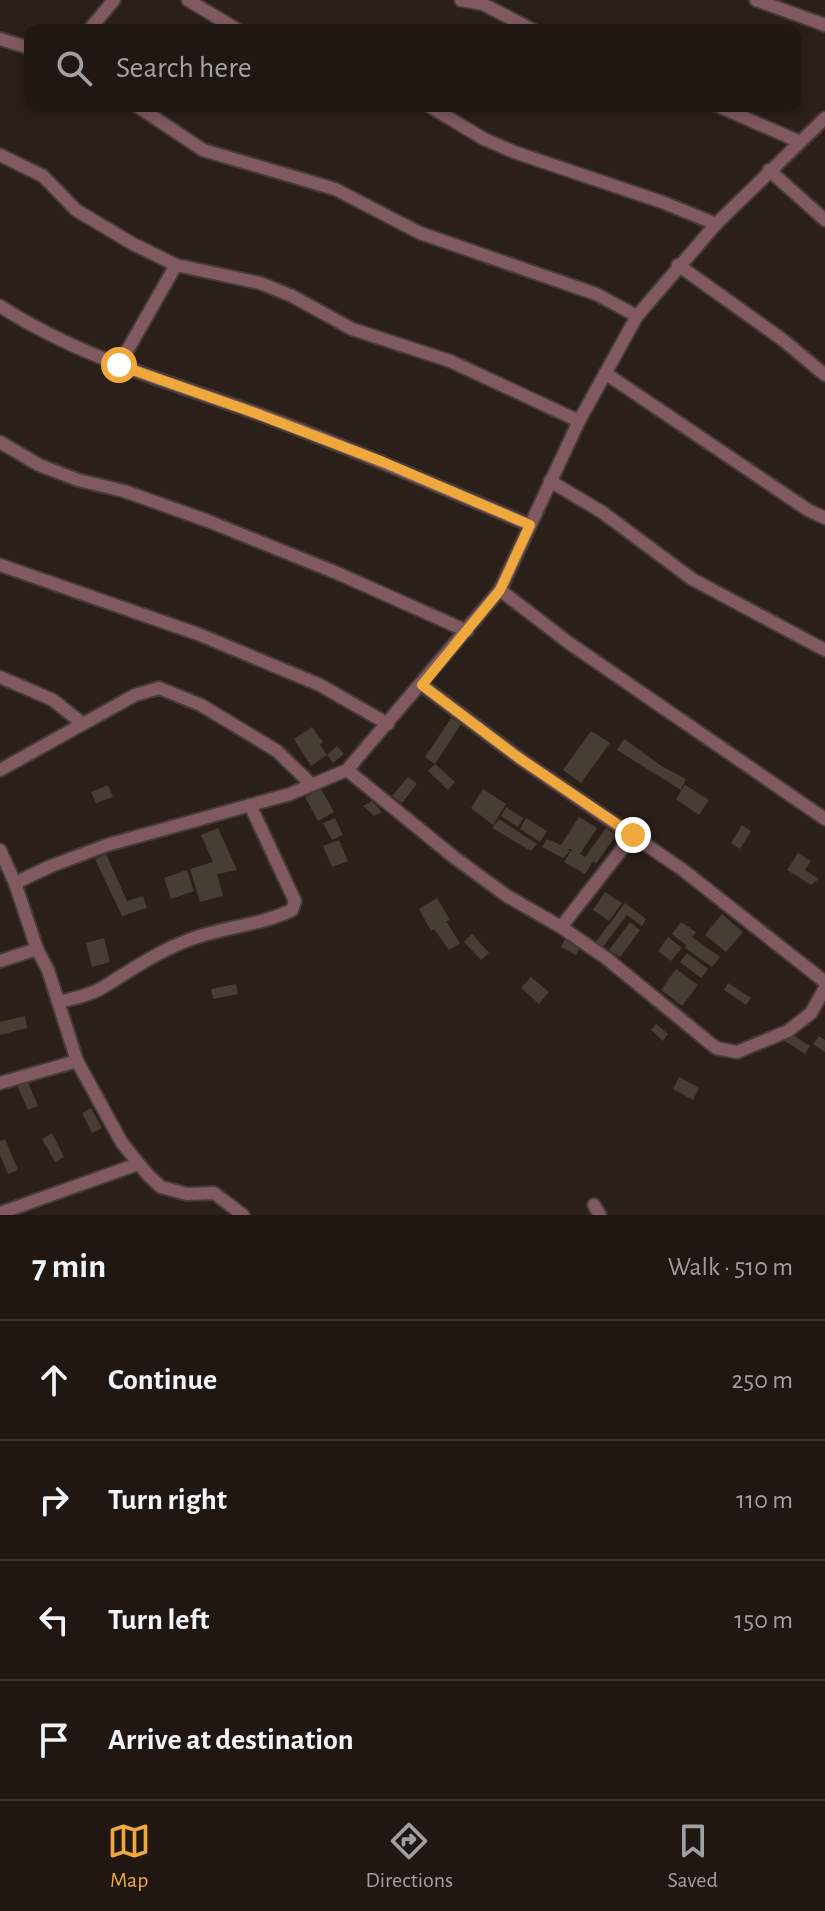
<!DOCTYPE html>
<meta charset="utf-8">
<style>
:root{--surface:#201713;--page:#2d2421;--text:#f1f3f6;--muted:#a29fa0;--line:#3d3633;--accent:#eea83c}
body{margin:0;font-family:"Alegreya Sans",sans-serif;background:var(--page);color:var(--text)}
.stop{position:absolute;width:24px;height:24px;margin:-18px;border:6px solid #eea83c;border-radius:50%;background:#fff}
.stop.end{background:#eea83c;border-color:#fff;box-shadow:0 2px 8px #0008}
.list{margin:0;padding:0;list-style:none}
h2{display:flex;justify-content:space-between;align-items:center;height:104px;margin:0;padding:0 32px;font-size:34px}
h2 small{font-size:26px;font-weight:400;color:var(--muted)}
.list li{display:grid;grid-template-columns:52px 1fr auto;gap:24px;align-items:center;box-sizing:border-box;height:120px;padding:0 32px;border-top:2px solid var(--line)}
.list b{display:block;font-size:30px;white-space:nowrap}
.list em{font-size:26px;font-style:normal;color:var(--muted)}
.icon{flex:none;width:44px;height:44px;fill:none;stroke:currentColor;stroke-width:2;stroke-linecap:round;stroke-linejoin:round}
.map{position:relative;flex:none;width:825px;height:1215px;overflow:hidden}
.search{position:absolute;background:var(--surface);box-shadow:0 4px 12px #0003;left:24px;right:24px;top:24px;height:88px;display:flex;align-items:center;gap:20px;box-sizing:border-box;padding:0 28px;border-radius:16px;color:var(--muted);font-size:30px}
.sheet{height:584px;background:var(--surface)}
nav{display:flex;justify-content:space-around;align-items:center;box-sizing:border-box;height:112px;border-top:2px solid var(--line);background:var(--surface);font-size:22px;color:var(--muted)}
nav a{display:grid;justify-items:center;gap:4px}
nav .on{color:var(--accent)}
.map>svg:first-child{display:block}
</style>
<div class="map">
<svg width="825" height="1215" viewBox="0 0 825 1215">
<rect width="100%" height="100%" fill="#2b1f19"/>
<g fill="#463e34">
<polygon points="451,718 461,724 435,764 425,757"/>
<polygon points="312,727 323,742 320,745 327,755 337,746 344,754 333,763 327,755 311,766 294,739"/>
<polygon points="591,731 610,743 581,783 563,770"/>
<polygon points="624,739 663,767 686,779 681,790 617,750"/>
<polygon points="435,764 455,782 448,790 428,771"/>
<polygon points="408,777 417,784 402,803 392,796"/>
<polygon points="108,785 113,797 96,803 91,792"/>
<polygon points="685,785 709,800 699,815 676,799"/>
<polygon points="321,789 334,812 318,821 305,797"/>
<polygon points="483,789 506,804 493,825 471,808"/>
<polygon points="372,801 382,812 374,816 363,806"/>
<polygon points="506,807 523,818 518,827 501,816"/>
<polygon points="579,817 597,828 580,854 585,857 606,828 616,835 596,864 593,861 585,874 564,862 572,849 567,849 570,851 563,858 542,847 547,839 561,845"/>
<polygon points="335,818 343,835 332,840 323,823"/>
<polygon points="526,818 547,831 540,842 520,829"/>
<polygon points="499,819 537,844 531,851 492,828"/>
<polygon points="742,825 751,831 740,849 731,843"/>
<polygon points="218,828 237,870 217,874 223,896 200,902 190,869 213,862 201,835"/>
<polygon points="339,840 348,861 332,867 323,846"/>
<polygon points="798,853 811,861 805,870 819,879 811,885 787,870"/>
<polygon points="106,854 127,901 143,896 147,908 122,916 95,859"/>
<polygon points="187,870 194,891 171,899 164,878"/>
<polygon points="605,892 622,903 609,921 593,910"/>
<polygon points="437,898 450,920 446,921 460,943 449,950 434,929 431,931 419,909"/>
<polygon points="625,903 646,919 642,926 627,915 602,948 595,943"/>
<polygon points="722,914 743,932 726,952 705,935"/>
<polygon points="630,922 640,930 620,957 609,950"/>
<polygon points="681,922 696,932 692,937 720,957 712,967 685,948 686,945 672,934"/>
<polygon points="472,934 489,953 481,960 464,942"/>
<polygon points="566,937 581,946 576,955 561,947"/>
<polygon points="668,937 682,948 671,961 658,951"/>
<polygon points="104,938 110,962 92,967 86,943"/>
<polygon points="687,953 708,969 701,978 680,962"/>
<polygon points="676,969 698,985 682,1006 661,990"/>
<polygon points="531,977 549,992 539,1004 521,988"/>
<polygon points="728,983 751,998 746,1005 724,990"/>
<polygon points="236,984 238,994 213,999 211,989"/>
<polygon points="25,1016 27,1028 0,1035 0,1022"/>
<polygon points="656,1024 668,1034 663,1041 651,1030"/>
<polygon points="790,1033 810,1046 805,1054 785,1041"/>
<polygon points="819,1036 825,1040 825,1052 813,1044"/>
<polygon points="679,1077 699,1088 693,1100 673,1089"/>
<polygon points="27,1080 38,1106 28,1110 17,1085"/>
<polygon points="91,1108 102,1128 92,1133 82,1113"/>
<polygon points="52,1133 64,1157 55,1162 42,1139"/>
<polygon points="5,1139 18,1170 8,1174 0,1155 0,1141"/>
</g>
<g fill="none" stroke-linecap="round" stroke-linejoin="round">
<defs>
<g id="street">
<polyline points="188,0 238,30"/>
<polyline points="461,0 483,4 533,30"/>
<polyline points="756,0 825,25"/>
<polyline points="89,30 114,0"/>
<polyline points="0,39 30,48"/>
<polyline points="137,106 203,150 335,189 420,233 596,294 637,316"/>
<polyline points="429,106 484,139 514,152 662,202 716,224"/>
<polyline points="718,106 800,142"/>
<polyline points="0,155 43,176 76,210 133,244 176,265 260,283 292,296 352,329 450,361 579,421"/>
<polyline points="769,170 825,220"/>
<polyline points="678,265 783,340 825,375"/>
<path d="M0,306C77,356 166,381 253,412C346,446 438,486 530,525"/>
<polyline points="119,365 176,265"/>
<polyline points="605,373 808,510 825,518"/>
<polyline points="0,442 39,465 78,480 124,491 208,521 337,573 467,631"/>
<polyline points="550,481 602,512 692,579 825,650"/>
<polyline points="0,565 198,634 320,685 388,724"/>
<polyline points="500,590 569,643 825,819"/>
<polyline points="0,677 53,700 83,724"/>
<polyline points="422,685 519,758 683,870 825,982"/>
<polyline points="0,770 135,695 159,688 201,705 277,751 312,785"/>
<polyline points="347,770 455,858 507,896 561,927 606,958 716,1048 737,1052 788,1031 811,1013 825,988"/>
<polyline points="0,850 15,883 37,949 48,970 77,1061 122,1143 148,1175 161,1187 187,1194 214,1193 243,1215"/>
<polyline points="15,883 51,866 107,845 290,794 347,770 500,590 579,421 637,316 716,224 825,118"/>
<polyline points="561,927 633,835"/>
<polyline points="0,961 37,949"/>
<path d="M59,1002C74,998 92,995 105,986C133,969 155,953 186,941C220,927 259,926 292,910L295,901L250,805"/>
<polyline points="0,1083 77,1061"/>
<polyline points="594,1205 600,1215"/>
<polyline points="0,1213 138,1164"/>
</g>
</defs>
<use href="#street" stroke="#463b35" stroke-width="16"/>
<use href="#street" stroke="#805961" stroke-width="12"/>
</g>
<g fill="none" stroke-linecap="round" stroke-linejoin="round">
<polyline stroke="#eea83c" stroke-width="10" points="119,365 255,413 383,462 530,525 500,590 422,685 519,758 633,835"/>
</g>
</svg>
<div class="stop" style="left:119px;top:365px"></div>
<div class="stop end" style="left:633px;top:835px"></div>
<div class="search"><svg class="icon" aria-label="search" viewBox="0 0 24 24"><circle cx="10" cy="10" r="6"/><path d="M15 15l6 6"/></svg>Search here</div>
</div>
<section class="sheet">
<h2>7 min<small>Walk · 510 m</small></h2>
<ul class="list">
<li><svg class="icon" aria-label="ahead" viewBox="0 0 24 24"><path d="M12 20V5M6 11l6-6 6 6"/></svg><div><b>Continue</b></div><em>250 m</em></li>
<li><svg class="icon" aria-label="right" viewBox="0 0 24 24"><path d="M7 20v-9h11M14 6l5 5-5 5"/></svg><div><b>Turn right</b></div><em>110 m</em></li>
<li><svg class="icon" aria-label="left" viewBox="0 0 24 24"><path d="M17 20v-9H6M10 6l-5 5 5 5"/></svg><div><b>Turn left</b></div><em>150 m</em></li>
<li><svg class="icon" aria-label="arrive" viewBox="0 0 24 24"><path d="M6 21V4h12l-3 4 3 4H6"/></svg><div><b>Arrive at destination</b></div></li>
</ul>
</section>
<nav>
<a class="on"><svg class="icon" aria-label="map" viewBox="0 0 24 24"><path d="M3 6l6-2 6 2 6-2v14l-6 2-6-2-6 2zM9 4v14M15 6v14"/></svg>Map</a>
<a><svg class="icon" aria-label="directions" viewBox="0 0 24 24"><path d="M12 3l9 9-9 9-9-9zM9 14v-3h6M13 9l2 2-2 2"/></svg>Directions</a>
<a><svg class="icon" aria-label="saved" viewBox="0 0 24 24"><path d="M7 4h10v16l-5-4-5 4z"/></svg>Saved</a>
</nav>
